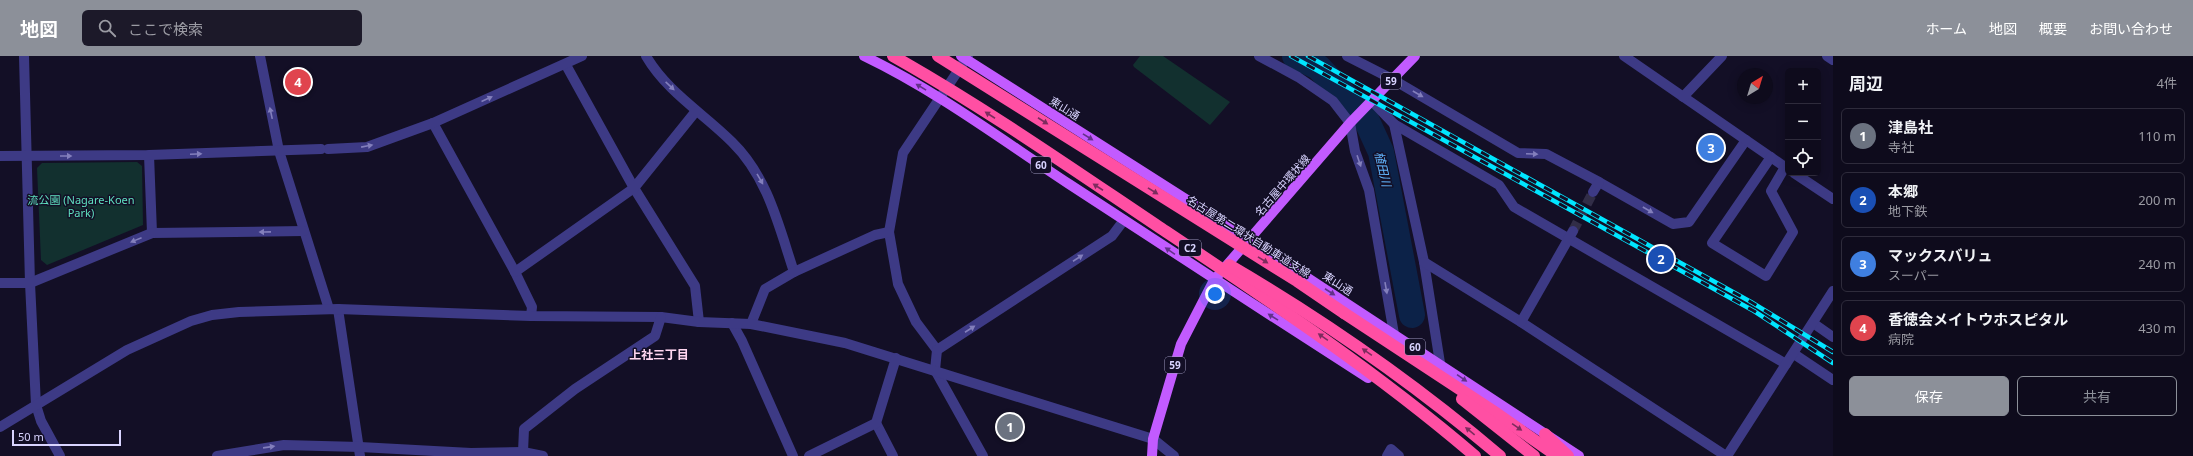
<!DOCTYPE html>
<html lang="ja">
<meta charset="utf-8">
<style>
:root{--surface:#0e0b1c;--page:#1c1929;--text:#f1f3f6;--muted:#9b9ba3;--line:#2e2b3b;--accent:#8c9099}
body{margin:0;font-family:"Noto Sans","Noto Sans JP",sans-serif;background:var(--page);color:var(--text)}
.controls{position:absolute;right:12px;top:12px;display:grid;overflow:hidden;border-radius:6px;box-shadow:0 2px 10px #0003}
.controls button{width:36px;height:36px;display:grid;place-items:center;padding:0;border:0;border-bottom:1px solid var(--line);background:var(--surface);color:var(--text);font:20px sans-serif}
.compass{position:absolute;left:1737px;top:12px;width:36px;height:36px;border-radius:50%;background:var(--surface);box-shadow:0 2px 10px #0003;rotate:38deg}
.scale{position:absolute;left:12px;bottom:10px;width:109px;box-sizing:border-box;padding-left:4px;border:2px solid #d9d4ff;border-top:0;font-size:11px;line-height:14px;white-space:nowrap;color:#d9d4ff;-webkit-text-stroke:3px #130f26;paint-order:stroke}
.you{position:absolute;left:1215px;top:238px;width:14px;height:14px;margin:-10px;border:3px solid #fff;border-radius:50%;background:#1a73e8;box-shadow:0 0 0 6px #1a73e833}
.badge{display:grid;place-items:center;width:26px;height:26px;border-radius:50%;background:var(--accent);color:#fff;font-size:13px;font-weight:700}
.pin{position:absolute;translate:-50% -50%;border:2px solid #fff;box-shadow:0 1px 4px #0006}
.list{margin:0;padding:0;list-style:none}
h2{display:flex;justify-content:space-between;align-items:center;height:52px;margin:0;padding:0 16px;font-size:17px}
h2 small{font-size:13px;font-weight:400;color:var(--muted)}
.list li{display:grid;grid-template-columns:26px 1fr auto;gap:12px;align-items:center;box-sizing:border-box;height:56px;margin:0 8px 8px;padding:0 8px;border:1px solid var(--line);border-radius:6px}
.list b{display:block;font-size:15px;white-space:nowrap}
.list p{margin:0;font-size:13px;white-space:nowrap;color:var(--muted)}
.list em{font-size:13px;font-style:normal;color:var(--muted)}
.actions{display:flex;gap:8px;padding:12px 16px}
.actions a{flex:1;padding:9px 0;border:1px solid var(--accent);border-radius:6px;text-align:center;font-size:14px;color:var(--accent)}
.actions .main{background:var(--accent);color:#fff}
.icon{flex:none;width:22px;height:22px;fill:none;stroke:currentColor;stroke-width:2;stroke-linecap:round;stroke-linejoin:round}
.map{position:relative;flex:none;width:1833px;height:400px;overflow:hidden}
header{display:flex;align-items:center;gap:24px;box-sizing:border-box;height:56px;padding:0 20px;background:var(--accent);color:#fff}
header strong{font-size:19px}
nav{display:flex;gap:22px;margin-inline-start:auto;font-size:14px}
.search{width:280px;height:36px;background:var(--page);display:flex;align-items:center;gap:10px;box-sizing:border-box;padding:0 14px;border-radius:6px;color:var(--muted);font-size:15px}
main{display:flex}
aside{flex:1;background:var(--surface)}
.map>svg:first-child{display:block}
</style>
<header>
<strong>地図</strong>
<div class="search"><svg class="icon" aria-label="search" viewBox="0 0 24 24"><circle cx="10" cy="10" r="6"/><path d="M15 15l6 6"/></svg>ここで検索</div>
<nav><a>ホーム</a><a>地図</a><a>概要</a><a>お問い合わせ</a></nav>
</header>
<main>
<div class="map">
<svg width="1833" height="400" viewBox="0 0 1833 400">
<rect width="100%" height="100%" fill="#130f26"/>
<g fill="#12302f">
<polygon points="1140,0 1163,0 1230,46 1210,69 1134,11 1133,9"/>
<polygon points="137,106 142,110 143,169 47,209 41,204 37,112 42,107"/>
</g>
<g fill="none" stroke-linecap="round" stroke-linejoin="round">
<polyline stroke="#0c2248" stroke-width="26" points="1295,0 1318,11 1365,61 1381,96 1412,259"/>
<polyline stroke="#312d47" stroke-width="10" stroke-dasharray="10 5" stroke-linecap="butt" points="1573,175 1593,136"/>
<g stroke="#3d3a85" stroke-width="10">
<polyline points="24,0 30,227 36,349 41,365 60,400"/>
<polyline points="260,0 279,95 329,253"/>
<path d="M646,0C667,36 703,57 732,86C768,121 779,171 794,216"/>
<polyline points="968,0 903,97 889,176 898,228 916,266 937,294 935,314 983,400"/>
<polyline points="1259,0 1298,21 1333,45 1350,67 1355,95 1369,134 1394,278"/>
<polyline points="1347,0 1392,23 1518,97 1546,98 1599,126 1673,168 1689,166 1746,84"/>
<polyline points="1624,0 1788,113"/>
<polyline points="1827,0 1833,4"/>
<polyline points="566,9 634,132 695,230 699,266"/>
<polyline points="1683,41 1722,0"/>
<polyline points="1372,45 1394,68 1499,129 1514,151 1786,308"/>
<polyline points="433,67 515,216 532,251 531,260"/>
<polyline points="1394,68 1424,206 1440,307"/>
<polyline points="328,93 367,91 433,67 582,0"/>
<polyline points="149,99 152,177"/>
<polyline points="0,100 149,99 321,93"/>
<polyline points="1771,101 1712,187 1766,220 1793,176 1771,135 1785,111"/>
<polyline points="1794,117 1833,143"/>
<polyline points="1593,136 1599,126"/>
<polyline points="1424,206 1521,266 1726,400"/>
<polyline points="515,216 634,132 696,55"/>
<polyline points="0,227 30,227 152,177 304,175"/>
<polyline points="338,253 360,400"/>
<polyline points="1521,266 1573,175"/>
<polyline points="732,267 742,285 793,400"/>
<polyline points="1813,267 1833,281"/>
<polyline points="751,268 765,233 794,216 875,179 889,176"/>
<polyline points="937,294 1112,180 1124,164"/>
<polyline points="1794,298 1833,324"/>
<polyline points="876,367 893,400"/>
<polyline points="0,371 127,294 191,265 212,259 239,256 338,253 531,260 661,261 699,266 751,268 845,287 1153,383 1174,400"/>
<polyline points="523,396 524,373 575,333 655,280 661,261"/>
<polyline points="217,400 284,389 360,391 471,397 523,396 543,400"/>
<polyline points="809,400 876,367 896,302"/>
<polyline points="1387,400 1391,393 1399,400"/>
<polyline points="1727,400 1833,235"/>
</g>
<g stroke="#c25bff" stroke-width="10">
<path d="M864,0C937,35 1002,84 1069,128C1168,193 1268,258 1368,322"/>
<polyline points="961,0 1250,184 1579,400"/>
<polyline points="1152,400 1153,383 1181,288 1214,224 1350,67 1415,0"/>
</g>
<g stroke="#ff4fa3" stroke-width="12">
<polyline points="1344,257 1493,355 1557,400"/>
<polyline points="1462,343 1534,400"/>
<polyline points="1545,378 1568,400"/>
</g>
<defs>
<g id="rail">
<polyline points="1291,0 1754,255 1833,307"/>
<polyline points="1308,0 1751,246 1833,296"/>
</g>
</defs>
<use href="#rail" stroke="#00e5ff" stroke-width="4.5"/>
<use href="#rail" stroke="#130f26" stroke-width="3" stroke-dasharray="9" stroke-linecap="butt"/>
<g stroke="#ff4fa3" stroke-width="12">
<path d="M893,0C985,52 1071,112 1159,171C1267,243 1376,315 1475,400"/>
<polyline points="938,0 1297,225 1344,257"/>
<path d="M1229,209C1325,265 1415,328 1500,400"/>
</g>
</g>
<defs><path id="oneway-solid" d="M-6-.8H1V-3.2L6.5 0L1 3.2V.8H-6Z"/></defs>
<g fill="#837fbc">
<use href="#oneway-solid" transform="translate(670 30) rotate(43)"/>
<use href="#oneway-solid" transform="translate(1418 38) rotate(30)"/>
<use href="#oneway-solid" transform="translate(487 43) rotate(-24)"/>
<use href="#oneway-solid" transform="translate(271 57) rotate(-102)"/>
<use href="#oneway-solid" transform="translate(367 90) rotate(-11)"/>
<use href="#oneway-solid" transform="translate(196 98) rotate(-2)"/>
<use href="#oneway-solid" transform="translate(1532 98) rotate(3)"/>
<use href="#oneway-solid" transform="translate(66 100)"/>
<use href="#oneway-solid" transform="translate(1359 105) rotate(71)"/>
<use href="#oneway-solid" transform="translate(760 123) rotate(60)"/>
<use href="#oneway-solid" transform="translate(1648 154) rotate(30)"/>
<use href="#oneway-solid" transform="translate(265 176) rotate(179)"/>
<use href="#oneway-solid" transform="translate(136 184) rotate(158)"/>
<use href="#oneway-solid" transform="translate(1078 202) rotate(-33)"/>
<use href="#oneway-solid" transform="translate(1386 232) rotate(80)"/>
<use href="#oneway-solid" transform="translate(970 273) rotate(-33)"/>
<use href="#oneway-solid" transform="translate(269 391) rotate(-8)"/>
</g>
<g fill="#623188">
<use href="#oneway-solid" transform="translate(921 31) rotate(-149)"/>
<use href="#oneway-solid" transform="translate(1088 81) rotate(32)"/>
<use href="#oneway-solid" transform="translate(1170 195) rotate(-146)"/>
<use href="#oneway-solid" transform="translate(1330 236) rotate(33)"/>
<use href="#oneway-solid" transform="translate(1273 261) rotate(-148)"/>
<use href="#oneway-solid" transform="translate(1462 322) rotate(34)"/>
</g>
<g fill="#7d2c5e">
<use href="#oneway-solid" transform="translate(990 59) rotate(-147)"/>
<use href="#oneway-solid" transform="translate(1043 65) rotate(33)"/>
<use href="#oneway-solid" transform="translate(1098 131) rotate(-147)"/>
<use href="#oneway-solid" transform="translate(1153 135) rotate(32)"/>
<use href="#oneway-solid" transform="translate(1263 204) rotate(32)"/>
<use href="#oneway-solid" transform="translate(1323 281) rotate(-145)"/>
<use href="#oneway-solid" transform="translate(1367 296) rotate(-145)"/>
<use href="#oneway-solid" transform="translate(1517 371) rotate(35)"/>
<use href="#oneway-solid" transform="translate(1470 375) rotate(-141)"/>
</g>
<g text-anchor="middle" dominant-baseline="central" stroke-width="3" stroke-linejoin="round" paint-order="stroke">
<g fill="#130f26" stroke="#9e99be" stroke-width="1">
<rect x="1381" y="17" width="20" height="16" rx="3"/>
<rect x="1031" y="101" width="20" height="16" rx="3"/>
<rect x="1179" y="184" width="22" height="16" rx="3"/>
<rect x="1405" y="283" width="20" height="16" rx="3"/>
<rect x="1165" y="301" width="20" height="16" rx="3"/>
</g>
<g font-size="10" font-weight="bold" fill="#d9d4ff">
<text x="1391" y="25">59</text>
<text x="1041" y="109">60</text>
<text x="1190" y="192">C2</text>
<text x="1415" y="291">60</text>
<text x="1175" y="309">59</text>
</g>
<g font-size="11" fill="#d9d4ff" stroke="#130f26">
<text transform="translate(1065 52) rotate(32)">東山通</text>
<text transform="translate(1282 129) rotate(-49)">名古屋中環状線</text>
<text transform="translate(1249 180) rotate(32)">名古屋第二環状自動車道支線</text>
<text transform="translate(1338 227) rotate(33)">東山通</text>
</g>
<g font-size="11" fill="#5fe0c0" stroke="#130f26">
<text x="81" y="143">流公園 (Nagare-Koen<tspan x="81" dy="13">Park)</tspan></text>
</g>
<g font-size="12" font-style="italic" fill="#62b6ff" stroke="#130f26">
<text transform="translate(1383 113) rotate(77)">植田川</text>
</g>
<g font-size="12" font-weight="bold" fill="#ffd6f0" stroke="#130f26">
<text x="659" y="298">上社三丁目</text>
</g>
</g>
</svg>
<div class="controls">
<button>+</button>
<button>−</button>
<button><svg class="icon" aria-label="locate" viewBox="0 0 24 24"><circle cx="12" cy="12" r="6"/><path d="M12 2v4M12 18v4M2 12h4M18 12h4"/></svg></button>
</div>
<svg class="compass" viewBox="-18 -18 36 36"><path d="M0-13l5 13h-10z" fill="#e53935"/><path d="M0 13l5-13h-10z" fill="#9b9ba3"/></svg>
<div class="scale">50 m</div>
<div class="you"></div>
<div class="pin badge" style="left:1010px;top:371px;background:#6b7280">1</div>
<div class="pin badge" style="left:1661px;top:203px;background:#1a4fb4">2</div>
<div class="pin badge" style="left:1711px;top:92px;background:#3f7fe0">3</div>
<div class="pin badge" style="left:298px;top:26px;background:#e0444e">4</div>
</div>
<aside>
<h2>周辺<small>4件</small></h2>
<ul class="list">
<li><span class="badge" style="background:#6b7280">1</span><div><b>津島社</b><p>寺社</p></div><em>110 m</em></li>
<li><span class="badge" style="background:#1a4fb4">2</span><div><b>本郷</b><p>地下鉄</p></div><em>200 m</em></li>
<li><span class="badge" style="background:#3f7fe0">3</span><div><b>マックスバリュ</b><p>スーパー</p></div><em>240 m</em></li>
<li><span class="badge" style="background:#e0444e">4</span><div><b>香徳会メイトウホスピタル</b><p>病院</p></div><em>430 m</em></li>
</ul>
<div class="actions"><a class="main">保存</a><a>共有</a></div>
</aside>
</main>
